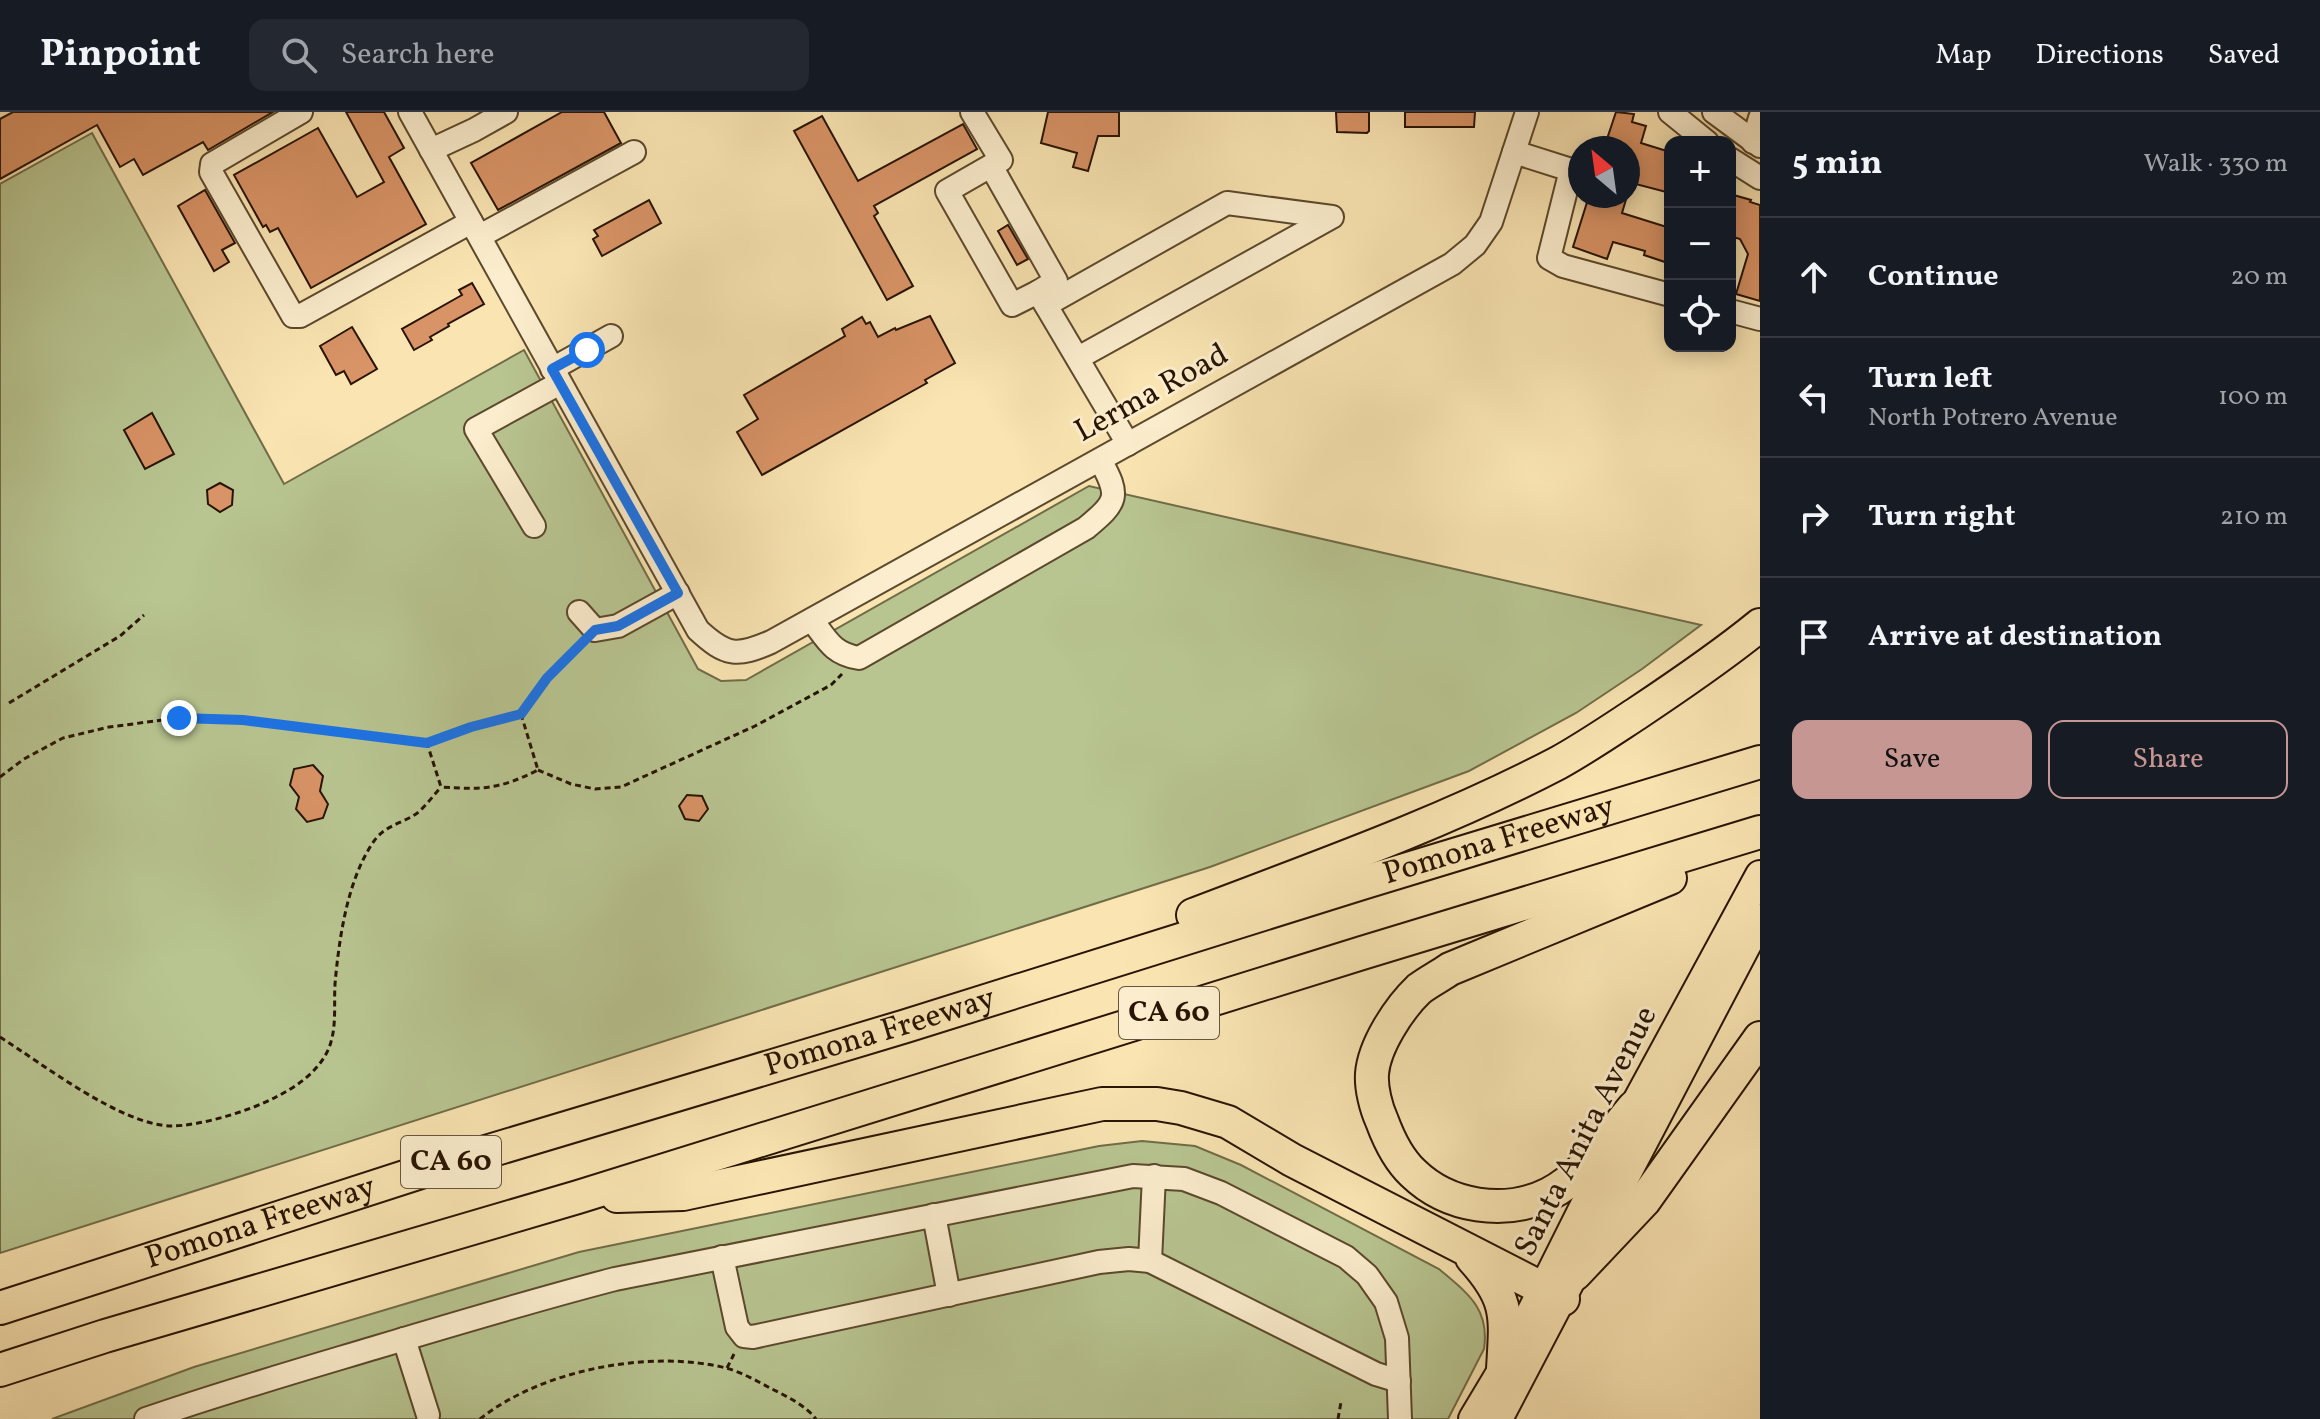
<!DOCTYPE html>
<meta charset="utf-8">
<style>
:root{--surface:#171b24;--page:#242831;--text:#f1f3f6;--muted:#9ea1a6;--line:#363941;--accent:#c59692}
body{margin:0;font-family:Vollkorn,serif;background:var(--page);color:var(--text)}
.controls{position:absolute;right:24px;top:24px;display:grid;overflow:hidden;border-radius:16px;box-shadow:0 4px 20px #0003}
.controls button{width:72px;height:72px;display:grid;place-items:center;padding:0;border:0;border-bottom:2px solid var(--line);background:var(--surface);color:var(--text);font:40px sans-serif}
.compass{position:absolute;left:1568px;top:24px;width:72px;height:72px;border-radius:50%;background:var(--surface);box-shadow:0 4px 20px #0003;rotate:331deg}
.stop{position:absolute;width:24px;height:24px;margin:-18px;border:6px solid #1a73e8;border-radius:50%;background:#fff}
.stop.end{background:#1a73e8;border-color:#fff;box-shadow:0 2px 8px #0008}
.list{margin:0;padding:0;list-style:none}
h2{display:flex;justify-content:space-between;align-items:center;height:104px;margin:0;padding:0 32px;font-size:34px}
h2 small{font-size:26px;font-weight:400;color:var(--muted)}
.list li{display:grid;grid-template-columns:52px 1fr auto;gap:24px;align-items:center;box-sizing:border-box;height:120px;padding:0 32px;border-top:2px solid var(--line)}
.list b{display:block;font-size:30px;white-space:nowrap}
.list p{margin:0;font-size:26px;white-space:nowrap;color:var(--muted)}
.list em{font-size:26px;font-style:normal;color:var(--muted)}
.actions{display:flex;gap:16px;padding:24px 32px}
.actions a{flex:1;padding:18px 0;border:2px solid var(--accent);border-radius:16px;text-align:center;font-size:28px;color:var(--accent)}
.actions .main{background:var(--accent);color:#111}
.icon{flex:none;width:44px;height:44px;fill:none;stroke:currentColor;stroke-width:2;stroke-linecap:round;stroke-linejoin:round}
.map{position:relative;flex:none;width:1760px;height:1307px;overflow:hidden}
header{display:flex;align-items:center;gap:48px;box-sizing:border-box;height:112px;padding:0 40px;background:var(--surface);border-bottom:2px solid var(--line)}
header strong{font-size:38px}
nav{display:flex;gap:44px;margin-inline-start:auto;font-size:28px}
.search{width:560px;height:72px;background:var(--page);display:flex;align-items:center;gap:20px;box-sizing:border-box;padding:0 28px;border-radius:16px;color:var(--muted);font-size:30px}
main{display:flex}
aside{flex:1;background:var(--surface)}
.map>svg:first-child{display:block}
</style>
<header>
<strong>Pinpoint</strong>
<div class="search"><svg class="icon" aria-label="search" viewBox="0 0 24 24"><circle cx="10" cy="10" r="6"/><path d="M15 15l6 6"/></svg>Search here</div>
<nav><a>Map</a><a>Directions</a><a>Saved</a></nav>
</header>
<main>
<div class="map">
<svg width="1760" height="1307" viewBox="0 0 1760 1307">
<rect width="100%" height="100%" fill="#f9e4b2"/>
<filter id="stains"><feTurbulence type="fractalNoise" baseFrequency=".0025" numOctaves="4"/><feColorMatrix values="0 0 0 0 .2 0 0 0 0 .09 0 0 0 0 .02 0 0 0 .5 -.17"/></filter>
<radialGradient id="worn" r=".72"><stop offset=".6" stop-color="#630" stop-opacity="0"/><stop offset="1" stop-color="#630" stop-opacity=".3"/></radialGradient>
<g fill="#b8c591" stroke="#706c48" stroke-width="2">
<polygon points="92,21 284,372 524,238 698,557 721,569 746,568 1089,374 1701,513 1642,557 1576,601 1469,659 1210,755 0,1141 0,72"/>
<path d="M1142,1029L1195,1034L1241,1053L1439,1157C1467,1181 1490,1196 1484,1237L1448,1307H52L194,1255L579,1140L1099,1034Z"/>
</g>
<g fill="#d89366" stroke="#281400" stroke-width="2">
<polygon points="13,0 273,0 208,38 203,30 143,63 134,47 120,55 97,13 0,67 0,7"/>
<polygon points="346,0 384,0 404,36 389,45 426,112 311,176 278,116 270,120 266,113 263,115 234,63 318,16 357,85 384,70"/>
<polygon points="562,0 604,0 621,31 498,98 471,51"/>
<polygon points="1048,0 1119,0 1119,24 1098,24 1088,59 1073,55 1077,41 1041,31"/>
<polygon points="1336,0 1369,0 1369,19 1367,21 1337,20"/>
<polygon points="1405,0 1475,0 1474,15 1405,15"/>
<polygon points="1616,0 1634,2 1632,10 1646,14 1641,31 1670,40 1670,81 1628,70 1628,36 1604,36"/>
<polygon points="822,4 858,69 963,12 977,37 874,94 878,101 874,104 913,174 887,188 794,19"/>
<polygon points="205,78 235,131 222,138 229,150 214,159 178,94"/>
<polygon points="1730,82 1751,88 1750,90 1760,93 1760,189 1736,182 1748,142 1740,127 1730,124"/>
<polygon points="1589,84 1627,84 1622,101 1670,116 1670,149 1665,148 1665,150 1644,143 1645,139 1613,130 1607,147 1573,135"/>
<polygon points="649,88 661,111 602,144 593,127 598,124 594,118"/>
<polygon points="1008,113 1028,147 1017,153 998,119"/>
<polygon points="472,171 484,192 448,212 449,214 430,225 432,228 414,238 402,217 462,183 459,178"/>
<polygon points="930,204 955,251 925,268 927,271 762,363 737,320 758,307 744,283 845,224 842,217 862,205 866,212 870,210 878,225 895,216 896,218"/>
<polygon points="352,215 377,257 351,272 344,259 336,263 320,234"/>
<polygon points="152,301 174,342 145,357 124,318"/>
<polygon points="220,371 233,378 232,393 220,400 208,392 207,378"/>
<polygon points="313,653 323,664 320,679 328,692 323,706 307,710 296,697 299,685 290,673 294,657"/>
<polygon points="687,683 702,684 708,697 699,709 685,707 679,694"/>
</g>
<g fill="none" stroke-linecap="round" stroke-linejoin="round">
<defs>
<g id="minor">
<polyline points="301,0 212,52 211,60 293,204 300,204 471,110"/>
<path d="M410,0L698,518C726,544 737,545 771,530L1452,152L1475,133L1491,110L1527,0"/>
<polyline points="972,0 1001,48 947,79 1012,193 1038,180 1128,332"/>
<polyline points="1670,0 1707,30"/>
<polyline points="1714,0 1760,34"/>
<polyline points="1753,30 1760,6"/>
<polyline points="431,38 474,18 506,0"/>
<polyline points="1514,40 1571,58 1549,146 1563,154 1670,183"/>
<polyline points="1730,47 1760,66"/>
<polyline points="991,54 1056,169 1038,180"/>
<polyline points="480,124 634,40"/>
<polyline points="1046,193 1227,91 1332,105 1078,246"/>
<polyline points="1730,199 1760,207"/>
<polyline points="552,257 611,224"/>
<polyline points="534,414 476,317 560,271"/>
<polyline points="579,500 595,518 618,514 678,481"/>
<path d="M812,508C827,528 833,542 859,546L1086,416C1117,390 1121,385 1100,348"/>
<polyline points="934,1103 949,1183"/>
<polyline points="722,1145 737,1215 744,1224 753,1225 1099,1150 1129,1147 1150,1149 1376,1262 1399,1269"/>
<polyline points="1150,1149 1154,1064"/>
<polyline points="404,1227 428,1303"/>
<path d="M146,1307C221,1281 297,1259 374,1236C454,1212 534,1188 615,1167L1133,1064L1184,1067L1221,1081L1346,1145L1367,1163L1386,1190L1397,1226L1400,1307"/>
</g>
<g id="major">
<polyline points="1473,1307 1503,1257 1634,995 1760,763"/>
<polyline points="1498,1307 1760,807"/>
</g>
<g id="highway">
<path d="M1193,803C1316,756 1441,712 1558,651C1585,636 1610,619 1636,602C1678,574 1721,545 1760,513"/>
<path d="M1634,995C1608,1025 1585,1064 1549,1082C1505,1104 1448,1095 1413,1061C1398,1047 1389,1028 1382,1009C1376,996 1371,976 1372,962C1374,934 1399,896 1419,877C1428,870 1440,864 1450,857L1670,766"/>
<polyline points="617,1084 683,1082 1102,992 1157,992 1181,996 1228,1010 1292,1048 1563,1187"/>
<path d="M1472,1146C1510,1188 1506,1204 1503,1257"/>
<polyline points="1575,1162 1644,1089 1760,926"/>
<path id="s1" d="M0,1196L436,1055L906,914L1362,771L1760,650"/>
<polyline points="0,1258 105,1224 578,1085 1362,841 1760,720"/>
</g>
</defs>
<use href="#minor" stroke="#5c482c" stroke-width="26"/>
<use href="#major" stroke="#281400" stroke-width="32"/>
<use href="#highway" stroke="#281400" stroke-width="36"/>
<g stroke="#281400" stroke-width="3" stroke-dasharray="6 4" stroke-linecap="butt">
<polyline points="9,591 120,524 144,503"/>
<path d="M521,602L538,658C500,677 483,678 441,675L427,631L471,615Z"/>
<polyline points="521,602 547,566 580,532"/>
<polyline points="538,658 571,672 595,677 621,675 755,614 831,573 842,562"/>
<polyline points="0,665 24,647 63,626 109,615 179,606 243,608 427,631"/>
<path d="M0,925C43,952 121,1013 171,1014C200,1014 250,999 276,985C300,973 326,954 332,926C336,909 334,890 335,872C339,827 347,770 372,732C384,713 399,713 416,702C425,695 433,684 441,675"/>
<polyline points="727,1256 734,1242"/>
<path d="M480,1307C541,1258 650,1237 726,1256C741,1260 757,1269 770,1276C786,1284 805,1293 816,1307"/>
<polyline points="1338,1307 1341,1290"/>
</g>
<use href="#minor" stroke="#fbedcd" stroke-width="22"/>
<use href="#major" stroke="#f9e4b2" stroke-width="28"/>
<use href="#highway" stroke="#f9e4b2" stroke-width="32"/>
</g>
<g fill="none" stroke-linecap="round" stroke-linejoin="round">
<polyline stroke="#1a73e8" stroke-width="10" points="179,606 243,608 427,631 471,615 521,602 547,566 595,518 618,514 678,481 552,257 587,238"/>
</g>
<g text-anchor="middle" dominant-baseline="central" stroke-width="6" stroke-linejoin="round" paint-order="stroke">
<g fill="#fbedcd" stroke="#67553e" stroke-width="2">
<rect x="1119" y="875" width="100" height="52" rx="6"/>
<rect x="401" y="1024" width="100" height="52" rx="6"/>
</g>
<g font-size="30" font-weight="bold" fill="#281400">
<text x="1169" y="901">CA 60</text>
<text x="451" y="1050">CA 60</text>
</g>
<g font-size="32" fill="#281400" stroke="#fbedcd">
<text transform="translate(1152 282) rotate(-29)">Lerma Road</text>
<text stroke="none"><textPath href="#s1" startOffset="1570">Pomona Freeway</textPath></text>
<text stroke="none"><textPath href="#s1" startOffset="922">Pomona Freeway</textPath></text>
<text transform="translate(1587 1020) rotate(-63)">Santa Anita Avenue</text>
<text stroke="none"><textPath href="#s1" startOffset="274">Pomona Freeway</textPath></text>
</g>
</g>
<rect width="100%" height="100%" filter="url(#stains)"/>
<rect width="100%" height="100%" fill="url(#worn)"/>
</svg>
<div class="controls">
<button>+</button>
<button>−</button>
<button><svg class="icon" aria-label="locate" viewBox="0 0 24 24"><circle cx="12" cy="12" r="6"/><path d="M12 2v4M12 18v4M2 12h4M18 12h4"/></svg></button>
</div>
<svg class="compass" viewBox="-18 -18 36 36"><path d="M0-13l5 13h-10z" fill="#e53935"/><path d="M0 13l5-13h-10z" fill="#9ea1a6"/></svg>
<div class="stop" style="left:587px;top:238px"></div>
<div class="stop end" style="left:179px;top:606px"></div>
</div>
<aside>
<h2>5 min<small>Walk · 330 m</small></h2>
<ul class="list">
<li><svg class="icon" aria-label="ahead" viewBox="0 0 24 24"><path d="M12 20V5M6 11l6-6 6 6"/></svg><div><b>Continue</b></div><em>20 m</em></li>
<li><svg class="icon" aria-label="left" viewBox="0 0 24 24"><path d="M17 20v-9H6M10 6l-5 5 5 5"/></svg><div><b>Turn left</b><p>North Potrero Avenue</p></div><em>100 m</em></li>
<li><svg class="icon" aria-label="right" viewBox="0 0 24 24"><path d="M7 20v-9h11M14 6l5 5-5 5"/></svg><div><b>Turn right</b></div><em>210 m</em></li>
<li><svg class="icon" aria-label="arrive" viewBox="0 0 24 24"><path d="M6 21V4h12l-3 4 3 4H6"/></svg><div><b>Arrive at destination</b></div></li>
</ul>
<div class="actions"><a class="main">Save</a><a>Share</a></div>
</aside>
</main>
